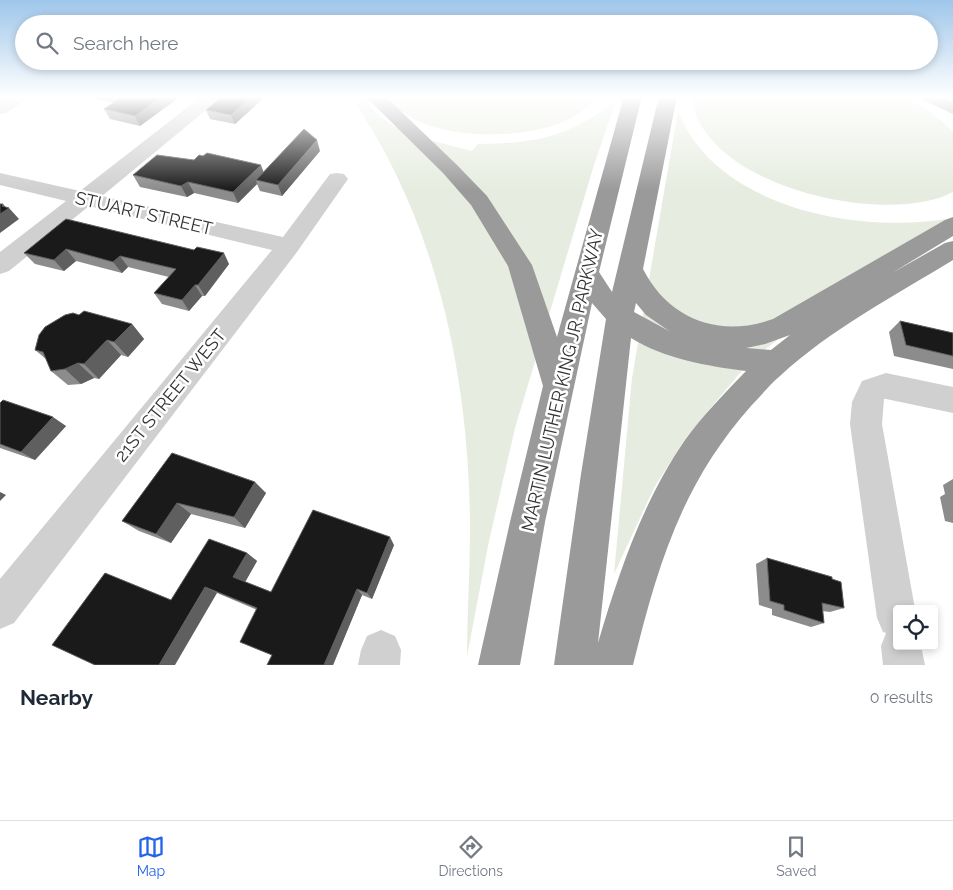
<!DOCTYPE html>
<style>
:root{--surface:#fff;--page:#f2f2f3;--text:#1f2937;--muted:#747a83;--line:#e0e1e3;--accent:#2563eb}
body{margin:0;font-family:Raleway,sans-serif;background:var(--page);color:var(--text)}
.controls{position:absolute;right:15px;bottom:15px;display:grid;overflow:hidden;border-radius:5px;box-shadow:0 2px 8px #0003}
.controls button{width:45px;height:45px;display:grid;place-items:center;padding:0;border:0;border-bottom:1px solid var(--line);background:var(--surface);color:var(--text);font:25px sans-serif}
.list{margin:0;padding:0;list-style:none}
h2{display:flex;justify-content:space-between;align-items:center;height:65px;margin:0;padding:0 20px;font-size:21px}
h2 small{font-size:16px;font-weight:400;color:var(--muted)}
.icon{flex:none;width:28px;height:28px;fill:none;stroke:currentColor;stroke-width:2;stroke-linecap:round;stroke-linejoin:round}
.map{position:relative;flex:none;width:953px;height:665px;overflow:hidden}
.search{position:absolute;background:var(--surface);box-shadow:0 2px 8px #0003;left:15px;right:15px;top:15px;height:55px;display:flex;align-items:center;gap:12px;box-sizing:border-box;padding:0 18px;border-radius:28px;color:var(--muted);font-size:19px}
.sheet{height:155px;background:var(--surface)}
nav{display:flex;justify-content:space-around;align-items:center;box-sizing:border-box;height:70px;border-top:1px solid var(--line);background:var(--surface);font-size:14px;color:var(--muted)}
nav a{display:grid;justify-items:center;gap:2px}
nav .on{color:var(--accent)}
.map>svg:first-child{display:block}
</style>
<div class="map">
<svg width="953" height="665" viewBox="0 0 953 665">
<rect width="100%" height="100%" fill="#fff"/>
<g fill="#e6ecdf">
<path d="M350,96H364C382,134 436,141 472,151L478,144C533,144 576,136 617,98L594,165L515,428L489,541L467,656C467,615 470,573 470,531C470,381 438,221 350,96Z"/>
<path d="M386,96H601C586,109 571,120 552,126C506,140 417,140 386,96Z"/>
<path d="M692,96H904L933,114L953,131V192C886,228 698,185 692,96Z"/>
<path d="M678,111C716,209 861,235 953,218L794,327L750,361L688,435L671,461L654,488L614,574L632,378Z"/>
</g>
<g fill="none" stroke-linecap="round" stroke-linejoin="round">
<g fill="#d0d0d0" fill-rule="evenodd">
<polygon points="9,96 31,96 6,113 0,114 0,101"/>
<polygon points="202,96 223,96 102,196 283,237 330,174 337,173 344,174 348,179 297,252 14,623 0,629 0,579 272,250 89,206 9,271 0,274 0,252 66,201 0,185 0,173 80,191"/>
<polygon points="886,373 953,387 953,413 886,399 884,399 882,424 915,609 897,609 897,646 921,646 925,665 883,665 881,646 886,633 883,632 877,618 850,424 852,402 862,381"/>
<polygon points="381,630 395,636 401,650 400,665 358,665 361,650 367,636"/>
</g>
<g fill="#9a9a9a" fill-rule="evenodd">
<path d="M365,96H385L457,165L487,196L532,265L557,337L624,96H642L599,272L612,292L659,96H677L643,269C669,320 720,338 773,319L945,220L953,217V236L892,273L945,243L953,241V260C894,296 831,329 780,376C769,385 761,396 751,406C681,485 658,565 633,665H554L581,474L606,319L592,303L545,522L520,665H478L510,522L543,386L508,266L471,205L443,173ZM636,303L646,315L669,331L634,312ZM790,335L771,350L746,348L765,344ZM631,338C665,359 707,366 746,371C725,393 703,415 685,440C643,501 619,572 598,643Z"/>
<polygon points="920,96 943,96 953,102 953,114 923,100"/>
</g>
</g>
<g fill="#8c8c8c">
<polygon points="83,96 181,96 140,126 110,119 104,109 114,103"/>
<polygon points="223,96 266,96 235,124 210,119 206,110"/>
<polygon points="320,151 282,196 260,191 257,184 238,203 194,193 187,197 140,187 133,175 264,172"/>
<polygon points="66,219 229,264 205,296 202,296 189,311 162,304 154,293 169,277 128,267 122,273 76,261 64,271 35,264 24,253"/>
<polygon points="900,321 953,333 953,369 894,356 889,332"/>
<polygon points="132,324 144,339 128,357 121,355 99,379 94,378 81,384 68,385 51,371 46,359 35,350"/>
<polygon points="0,403 66,426 35,460 0,448"/>
<polygon points="172,453 266,493 245,528 191,514 171,543 139,531 122,521"/>
<polygon points="953,479 953,523 945,521 940,497 945,494 943,485"/>
<polygon points="394,545 372,599 362,595 333,665 267,665 272,655 257,610 217,593 171,600 247,553 257,561 245,582 271,592"/>
<polygon points="767,558 832,579 844,608 830,612 822,611 824,623 811,627 772,615 772,609 759,605 756,564"/>
</g>
<g fill="#5f5f5f">
<polygon points="163,96 181,96 140,126 135,116"/>
<polygon points="252,96 266,96 235,124 231,115"/>
<polygon points="317,140 320,151 282,196 278,185"/>
<polygon points="261,165 265,176 256,180 257,184 238,203 233,192"/>
<polygon points="188,182 194,193 187,197 181,186"/>
<polygon points="3,204 7,209 9,208 19,219 0,233 0,214 2,206"/>
<polygon points="66,249 76,261 64,271 54,260"/>
<polygon points="224,253 229,264 205,296 198,285"/>
<polygon points="120,256 128,267 122,273 113,262"/>
<polygon points="195,285 202,296 189,311 182,300"/>
<polygon points="132,324 144,339 128,357 114,342"/>
<polygon points="107,340 121,355 99,379 84,364"/>
<polygon points="78,363 94,378 81,384 65,369"/>
<polygon points="53,417 66,426 35,460 21,452"/>
<polygon points="255,482 266,493 245,528 234,517"/>
<polygon points="0,492 6,495 0,501"/>
<polygon points="177,503 191,514 171,543 156,534"/>
<polygon points="390,537 394,545 372,599 367,593"/>
<polygon points="247,553 257,561 244,584 233,577"/>
<polygon points="205,587 217,593 175,665 159,665"/>
<polygon points="357,589 362,595 333,665 324,665"/>
</g>
<g fill="#1a1a1a" stroke="#5f5f5f">
<polygon points="123,96 163,96 135,116 104,109"/>
<polygon points="223,96 252,96 231,115 206,110"/>
<polygon points="304,129 317,140 278,185 256,180"/>
<polygon points="207,153 261,165 233,192 188,182 181,186 133,175 157,155 194,160 199,155 203,156"/>
<polygon points="0,204 3,204 2,206 9,208 0,214"/>
<polygon points="66,219 194,250 197,247 224,253 198,285 195,285 182,300 154,293 176,269 120,256 113,262 66,249 54,260 24,253"/>
<polygon points="84,311 132,324 114,342 107,340 84,364 78,363 65,369 51,371 43,352 35,350 39,335 45,327 65,315 73,313 79,315"/>
<polygon points="900,321 953,333 953,356 906,345"/>
<polygon points="3,400 53,417 21,452 0,444 0,403"/>
<polygon points="172,453 255,482 234,517 177,503 156,534 122,521"/>
<polygon points="313,510 390,537 367,593 357,589 324,665 267,665 272,655 240,642 257,608 205,587 159,665 95,665 52,645 105,573 171,600 209,539 247,553 233,577 271,592"/>
<polygon points="767,558 832,577 832,579 841,582 844,608 822,603 824,623 784,610 784,605 770,601"/>
</g>
<linearGradient id="sky" x2="0" y2="1"><stop stop-color="#9ec6ea"/><stop offset="0.51" stop-color="#fff"/><stop offset="1" stop-color="#fff" stop-opacity="0"/></linearGradient>
<rect width="953" height="190" fill="url(#sky)"/>
<g text-anchor="middle" dominant-baseline="central" stroke-width="5" stroke-linejoin="round" paint-order="stroke">
<g font-size="18" fill="#333" stroke="#fff">
<text transform="translate(144 213) rotate(13)">STUART STREET</text>
<text transform="translate(562 380) rotate(-77)">MARTIN LUTHER KING JR. PARKWAY</text>
<text transform="translate(170 395) rotate(-51)">21ST STREET WEST</text>
</g>
</g>
</svg>
<div class="controls">
<button><svg class="icon" aria-label="locate" viewBox="0 0 24 24"><circle cx="12" cy="12" r="6"/><path d="M12 2v4M12 18v4M2 12h4M18 12h4"/></svg></button>
</div>
<div class="search"><svg class="icon" aria-label="search" viewBox="0 0 24 24"><circle cx="10" cy="10" r="6"/><path d="M15 15l6 6"/></svg>Search here</div>
</div>
<section class="sheet">
<h2>Nearby<small>0 results</small></h2>
<ul class="list">
</ul>
</section>
<nav>
<a class="on"><svg class="icon" aria-label="map" viewBox="0 0 24 24"><path d="M3 6l6-2 6 2 6-2v14l-6 2-6-2-6 2zM9 4v14M15 6v14"/></svg>Map</a>
<a><svg class="icon" aria-label="directions" viewBox="0 0 24 24"><path d="M12 3l9 9-9 9-9-9zM9 14v-3h6M13 9l2 2-2 2"/></svg>Directions</a>
<a><svg class="icon" aria-label="saved" viewBox="0 0 24 24"><path d="M7 4h10v16l-5-4-5 4z"/></svg>Saved</a>
</nav>
